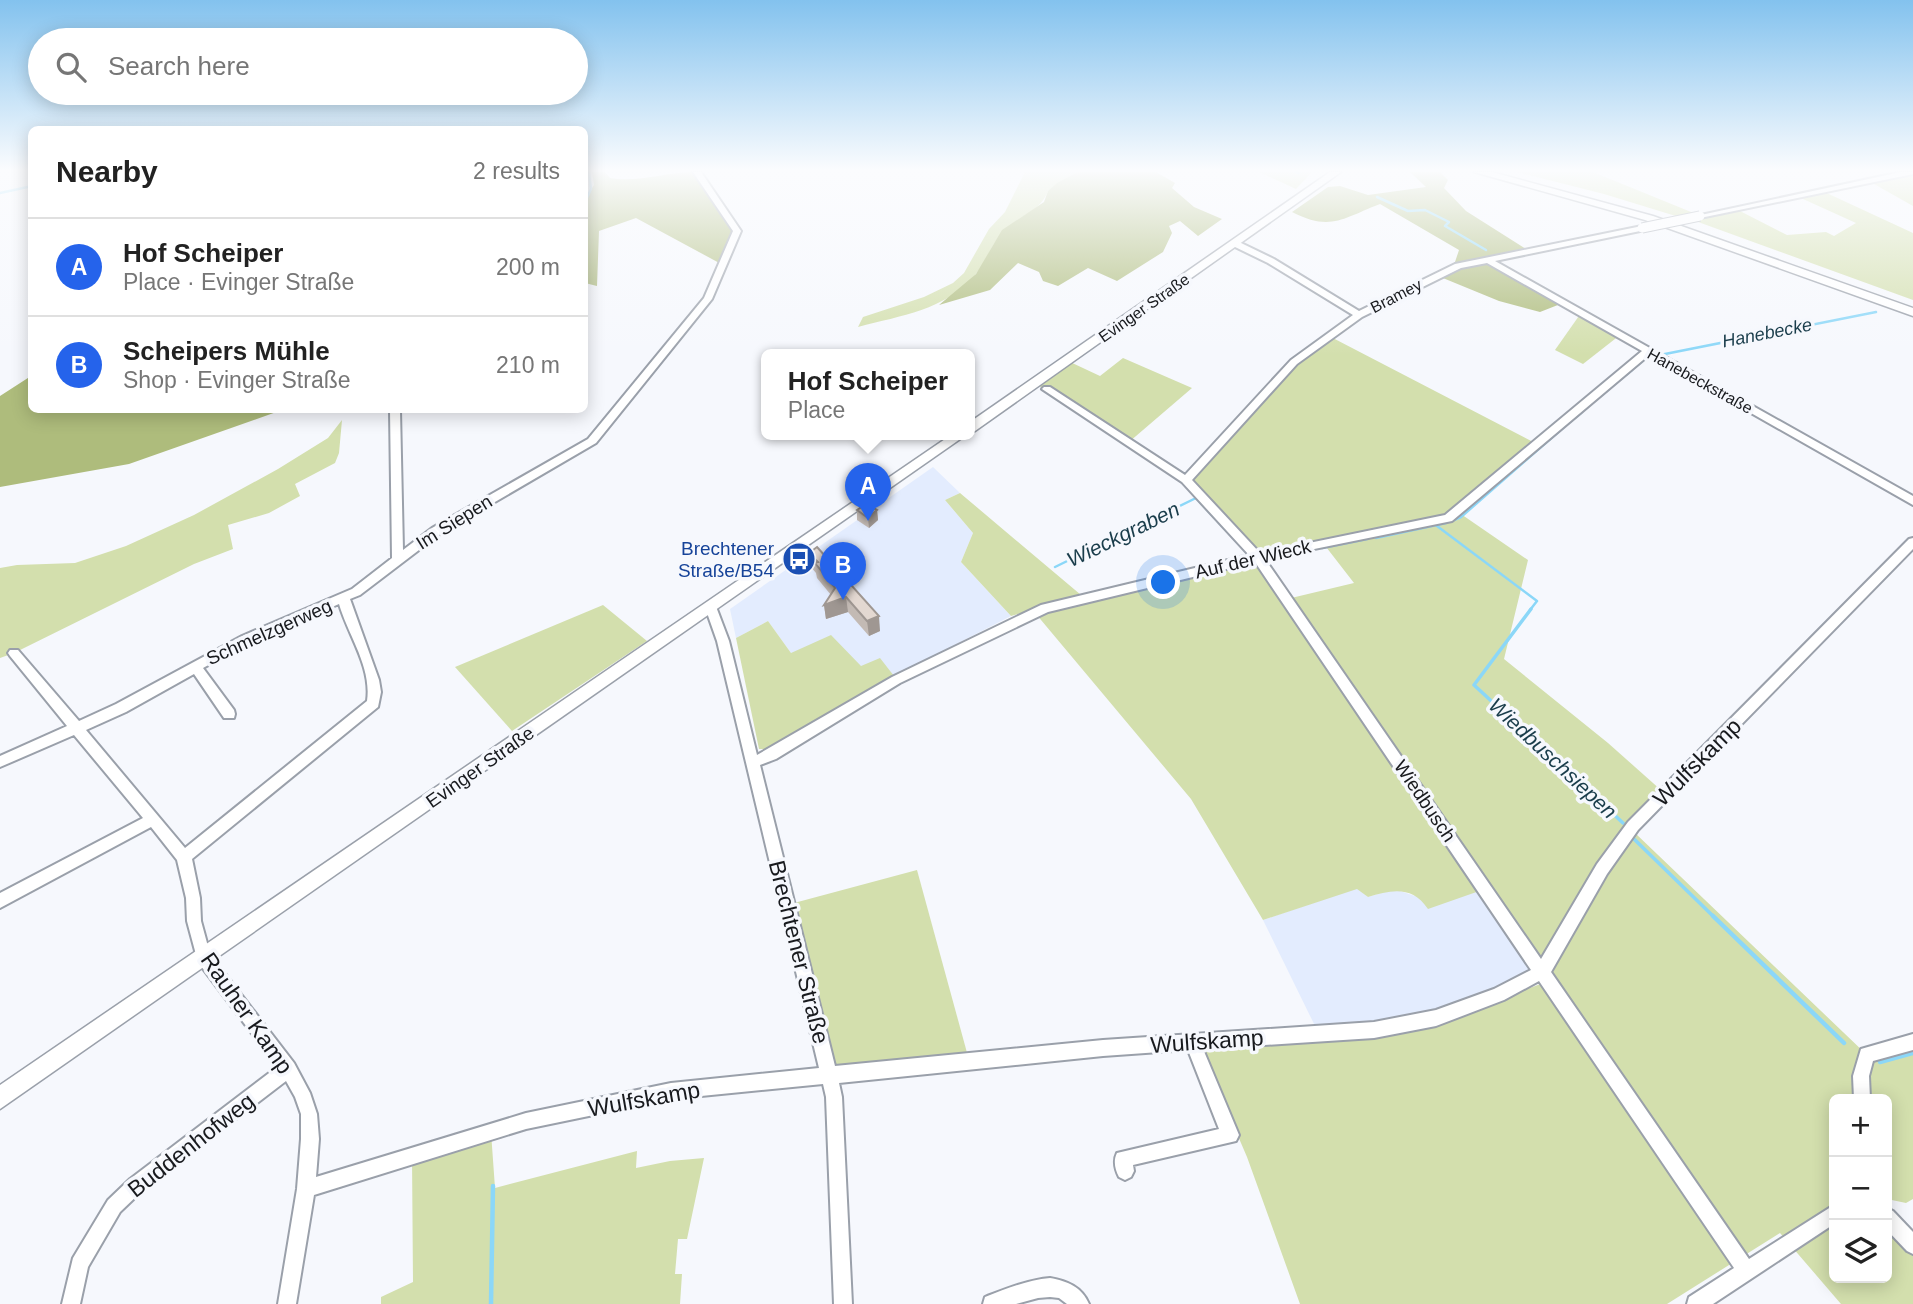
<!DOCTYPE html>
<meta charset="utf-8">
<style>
:root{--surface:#fff;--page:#f2f2f2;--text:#222;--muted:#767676;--line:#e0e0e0;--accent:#2563eb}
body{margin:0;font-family:Helvetica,sans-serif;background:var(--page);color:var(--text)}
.controls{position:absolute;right:21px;bottom:21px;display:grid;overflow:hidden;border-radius:10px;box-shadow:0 4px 18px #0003}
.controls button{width:63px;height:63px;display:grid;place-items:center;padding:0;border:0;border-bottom:2px solid var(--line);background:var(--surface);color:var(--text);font:35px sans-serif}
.you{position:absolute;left:1164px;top:583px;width:24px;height:24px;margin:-18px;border:5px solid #fff;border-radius:50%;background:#1a73e8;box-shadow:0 0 0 10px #1a73e833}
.badge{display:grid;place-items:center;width:46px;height:46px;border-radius:50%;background:var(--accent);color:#fff;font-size:23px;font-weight:700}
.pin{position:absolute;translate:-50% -58px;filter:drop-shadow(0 2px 4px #0008)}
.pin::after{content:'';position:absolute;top:37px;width:24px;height:21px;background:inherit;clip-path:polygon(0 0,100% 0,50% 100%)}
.popup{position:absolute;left:761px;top:349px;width:214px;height:91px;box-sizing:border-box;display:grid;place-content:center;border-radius:10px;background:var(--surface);filter:drop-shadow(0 2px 5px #0005);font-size:23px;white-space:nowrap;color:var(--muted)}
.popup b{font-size:26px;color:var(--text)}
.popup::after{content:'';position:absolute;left:50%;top:100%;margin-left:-14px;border:14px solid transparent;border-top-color:var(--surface)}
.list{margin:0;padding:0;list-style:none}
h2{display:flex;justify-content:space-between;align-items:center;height:91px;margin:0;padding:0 28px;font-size:30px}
h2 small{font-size:23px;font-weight:400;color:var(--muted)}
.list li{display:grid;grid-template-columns:46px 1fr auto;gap:21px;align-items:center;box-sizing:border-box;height:98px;padding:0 28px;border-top:2px solid var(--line)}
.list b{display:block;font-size:26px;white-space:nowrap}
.list p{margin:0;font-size:23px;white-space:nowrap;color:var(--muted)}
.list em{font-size:23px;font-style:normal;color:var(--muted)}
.icon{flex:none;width:38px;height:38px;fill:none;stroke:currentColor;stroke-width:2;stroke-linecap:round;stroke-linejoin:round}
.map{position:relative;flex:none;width:1913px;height:1304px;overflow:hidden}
.search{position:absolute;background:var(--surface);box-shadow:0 4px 18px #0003;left:28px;top:28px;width:560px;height:77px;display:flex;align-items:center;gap:18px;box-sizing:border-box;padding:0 24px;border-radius:38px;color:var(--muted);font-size:26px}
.panel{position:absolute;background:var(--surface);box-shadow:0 4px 18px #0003;left:28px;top:126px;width:560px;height:287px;border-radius:10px}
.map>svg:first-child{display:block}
</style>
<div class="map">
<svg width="1913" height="1304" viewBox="0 0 1913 1304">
<rect width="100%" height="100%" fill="#f6f8fd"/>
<g fill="#e3ecfe">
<polygon points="933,467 960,493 945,500 973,533 961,562 1011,616 894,676 861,666 791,653 768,621 736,638 730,609"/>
<polygon points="1357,888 1368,897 1394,889 1421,898 1485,889 1532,969 1528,974 1496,991 1433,1015 1317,1030 1263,920"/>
</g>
<g fill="#d3dfad" fill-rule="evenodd">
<path d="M1025,172H1084L1048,191C1040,212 1020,215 1005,230C991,243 988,260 975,275C944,311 902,315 858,327L863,317L924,297L953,283L964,273L989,229L1005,212Z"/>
<polygon points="1259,172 1312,172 1296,189"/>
<polygon points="1517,172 1593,172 1696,214 1679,217 1604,194"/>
<polygon points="1913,172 1913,206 1867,180"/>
<polygon points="1818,189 1913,233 1913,300 1690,219 1736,209 1787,235 1826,232 1834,236 1856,223 1792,194"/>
<polygon points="1581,313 1620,335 1583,364 1555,350"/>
<path d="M1329,336L1537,444L1458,512L1528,560L1504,659L1608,743L1662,791L1634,832L1867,1055L1913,1042V1199L1906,1203L1887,1199V1099H1834V1278H1887V1217L1913,1245V1304H1841L1780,1233L1667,1304H1300L1247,1157L1198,1043L1439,1022L1551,980L1485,889L1428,909C1412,885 1391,890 1368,897L1357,889L1263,920L1191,799L1036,614L1257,559L1186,480L1294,362ZM1323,543L1354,583L1287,599L1259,558Z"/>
<polygon points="1123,358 1192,388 1129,442 1036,384 1068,361 1100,376"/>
<polygon points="342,420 339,453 335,463 295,484 300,496 269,513 228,525 233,549 194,564 14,653 0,658 0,568 17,565 75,563 126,546 194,515 278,469 328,438"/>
<polygon points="960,493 1081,595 1011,616 961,562 973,533 945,500"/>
<polygon points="603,605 647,641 512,731 455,667"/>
<polygon points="768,621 791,653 831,635 861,666 880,658 894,676 770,749 759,749 736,638"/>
<polygon points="917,870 969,1060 829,1075 794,903"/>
<polygon points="491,1132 495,1188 637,1151 636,1168 670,1161 704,1158 687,1239 678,1239 675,1274 682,1274 680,1304 381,1304 381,1297 413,1282 412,1157"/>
</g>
<g fill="#aebc7c">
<path d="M592,172H605L610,178C637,183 666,172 694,172L735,233L723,265L636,218L599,231L597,286L585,283L584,201L594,185Z"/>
<polygon points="1084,172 1156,172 1175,183 1172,188 1194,207 1222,219 1198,236 1180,221 1169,226 1172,233 1163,252 1117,281 1088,268 1058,286 1043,281 1039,272 1018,263 990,290 939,305 976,274 1002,230 1044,202 1048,191 1057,183 1074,174"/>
<path d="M1410,172H1440L1448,180L1444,188L1466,211L1529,251L1489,260L1563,303L1540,312L1499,301L1438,276L1455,262L1459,250L1380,204C1343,218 1331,232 1292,212L1328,187L1340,186L1368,195L1426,187Z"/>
<polygon points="31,376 32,410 282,410 129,464 0,487 0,396"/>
</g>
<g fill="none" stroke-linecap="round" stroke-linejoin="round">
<g stroke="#8bd7f8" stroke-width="2.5">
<polyline points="1296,172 1299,173"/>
<polyline points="0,193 32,186"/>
<polyline points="1377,197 1408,211 1425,210 1449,222 1445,226 1486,250"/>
<polyline points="584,204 591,189 589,172"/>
<polyline points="1660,355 1876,312"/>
<polyline points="1635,367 1646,358 1656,359"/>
<polyline points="1612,386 1632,370"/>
<polyline points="1583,410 1609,389"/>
<polyline points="1567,424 1581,413"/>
<polyline points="1454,520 1461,517 1564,427"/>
<polyline points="1437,526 1537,601 1530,610"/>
<polyline points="1376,538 1446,523"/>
<polyline points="1322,548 1367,539"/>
<polyline points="1055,567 1196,498 1249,555"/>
</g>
<g stroke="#8bd7f8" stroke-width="3.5">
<polyline points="1531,609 1474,685 1623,823"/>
<polyline points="1633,838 1715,918"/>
</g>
<g stroke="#8bd7f8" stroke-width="4.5">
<polyline points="1713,916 1844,1043"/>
<polyline points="1880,1062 1913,1053"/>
<polyline points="491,1304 493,1186"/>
</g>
<defs>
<g id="minor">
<path d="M693,172H701L741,231L712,299L596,443L440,534L360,595L350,599L379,680L381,692L378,707L192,859L200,898L201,921L210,954L294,1063L310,1093L317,1114L319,1139L316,1177L526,1113L671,1083L819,1068L717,641L705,607L707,604H715L729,641L757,755L892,677L1041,605L1249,555L1182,482L1042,389L1044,387H1050L1185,475L1291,360L1353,315L1268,263L1233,246V242H1239L1274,259L1359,311L1455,264L1642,226L1646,228L1645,230L1495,261L1913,496V505L1649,355L1452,521L1265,559L1541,959L1597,864L1628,822L1909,539L1913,538V549L1638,830L1607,874L1551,972L1749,1259L1834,1205V1224L1713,1304H1687L1689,1297L1734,1268L1539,981L1504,1000L1436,1026L1374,1038L1203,1049L1239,1135L1236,1141L1133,1165L1134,1171L1131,1177L1125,1180L1119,1177C1115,1169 1113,1161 1117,1153L1219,1129L1188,1050L1103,1056L839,1083L842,1097L852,1304H834L826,1097L823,1084L671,1099L526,1129L314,1195L296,1304H278L297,1189L301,1139V1114L295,1097L286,1081L142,1191L120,1212L88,1267L80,1304H62L73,1258L108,1200L130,1179L277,1067L198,962L187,921L186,898L177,860L151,827L0,908V893L143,818L74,735L0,767V756L67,726L10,656L8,653L10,650H18L79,721L116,704L242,636L352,589L392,558L390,410H400L403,550L432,528L588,439L704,298L733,231ZM1487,263L1642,351L1445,515L1260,553L1192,480L1297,364L1362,317L1461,268ZM1255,562L1531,970L1494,989L1436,1010L1374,1022L1103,1040L835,1066L760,765L776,759L900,683L1048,612ZM339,604C348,635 372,667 367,701L185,848L86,730L126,712L194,674L224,718H234L235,714L234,710L203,668L250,642Z"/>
<polygon points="1901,172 1913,172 1913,174 1700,218 1696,216"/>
<polygon points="1913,1034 1913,1050 1873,1061 1869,1076 1870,1099 1854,1099 1853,1076 1861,1049"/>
<polygon points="1887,1208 1893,1211 1913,1232 1913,1254 1907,1251 1887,1230"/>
<path d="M1050,1278C1067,1281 1082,1287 1089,1304H1067L1059,1298L1050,1297L1038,1298L1016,1304H983L985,1297C1006,1289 1027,1280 1050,1278Z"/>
</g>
<g id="major">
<polygon points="1330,172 1341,172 975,431 970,432 970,422"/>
<polygon points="951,435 966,435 0,1109 0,1085"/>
</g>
<polygon id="highway" points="1474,172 1492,172 1653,216 1913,308 1913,316 1645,220"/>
</defs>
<use href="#minor" stroke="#9aa0aa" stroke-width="4"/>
<use href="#major" stroke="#9aa0aa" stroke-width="3"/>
<use href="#highway" stroke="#9aa0aa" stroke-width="3"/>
<use href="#minor" fill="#fff" fill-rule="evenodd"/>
<use href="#major" fill="#fff" fill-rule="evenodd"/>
<use href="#highway" fill="#fff" fill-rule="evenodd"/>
<defs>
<polyline id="minor-bridge" points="1642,228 1700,216"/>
</defs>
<use href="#minor-bridge" stroke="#9aa0aa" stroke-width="11" stroke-linecap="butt"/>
<use href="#minor-bridge" stroke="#fff" stroke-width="9"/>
</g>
<g fill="#c3bab4">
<polygon points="857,510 877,510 878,520 869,528 857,520"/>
<polygon points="809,553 880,631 869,636 848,612 826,619 824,605 831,595 817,578 816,573 811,567"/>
</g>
<g fill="#9f9792">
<polygon points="877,510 878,520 869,528 868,518"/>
<polygon points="846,597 848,612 826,619 824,605"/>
<polygon points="879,616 880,631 869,636 867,621"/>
</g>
<g fill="#e3d8d1" stroke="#9f9792" stroke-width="2">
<polygon points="866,504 877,510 868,518 857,510"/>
<polygon points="817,547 879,616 867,621 846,597 824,605 835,588 815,563 818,562 809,553"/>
</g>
<linearGradient id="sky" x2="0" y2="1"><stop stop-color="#83c2ee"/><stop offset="0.48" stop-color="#fbfcfe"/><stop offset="1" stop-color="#fbfcfe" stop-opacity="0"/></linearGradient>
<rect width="1913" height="355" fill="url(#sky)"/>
<defs>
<symbol id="bus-disc" viewBox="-11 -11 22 22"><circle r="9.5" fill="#1a4fb4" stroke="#f6f8fd"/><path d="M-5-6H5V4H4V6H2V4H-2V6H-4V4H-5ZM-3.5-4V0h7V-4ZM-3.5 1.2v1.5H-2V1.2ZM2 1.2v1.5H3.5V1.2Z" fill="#fff"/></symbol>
</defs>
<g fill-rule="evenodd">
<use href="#bus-disc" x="780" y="540" width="38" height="38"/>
</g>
<g text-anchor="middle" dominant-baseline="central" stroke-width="7" stroke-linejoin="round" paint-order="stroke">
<g font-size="16" fill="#181a1e" stroke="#f6f8fd">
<text transform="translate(1396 296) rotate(-27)">Bramey</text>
<text transform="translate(1144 308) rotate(-35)">Evinger Straße</text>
<text transform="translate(1700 381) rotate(29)">Hanebeckstraße</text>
</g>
<g font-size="18" font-style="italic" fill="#1a3d4b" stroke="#f6f8fd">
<text transform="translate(1767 333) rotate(-11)">Hanebecke</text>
</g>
<g font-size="19" fill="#181a1e" stroke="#f6f8fd">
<text transform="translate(454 522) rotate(-32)">Im Siepen</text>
<text transform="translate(1253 559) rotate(-13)">Auf der Wieck</text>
<text transform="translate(269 632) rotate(-24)">Schmelzgerweg</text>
<text transform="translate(480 767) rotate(-35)">Evinger Straße</text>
<text transform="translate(1425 801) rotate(56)">Wiedbusch</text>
</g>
<g font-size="19" fill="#164399" stroke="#f6f8fd" text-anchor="end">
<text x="774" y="548">Brechtener<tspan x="774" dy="22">Straße/B54</tspan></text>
</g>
<g font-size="21" font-style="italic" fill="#1a3d4b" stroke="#f6f8fd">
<text transform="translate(1123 534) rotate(-26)">Wieckgraben</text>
<text transform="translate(1553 758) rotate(43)">Wiedbuschsiepen</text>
</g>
<g font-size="23" fill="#181a1e" stroke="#f6f8fd">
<text transform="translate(1697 762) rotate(-45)">Wulfskamp</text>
<text transform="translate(799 952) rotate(76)">Brechtener Straße</text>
<text transform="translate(247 1013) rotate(55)">Rauher Kamp</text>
<text transform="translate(1207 1041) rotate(-4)">Wulfskamp</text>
<text transform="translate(644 1099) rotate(-10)">Wulfskamp</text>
<text transform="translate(191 1145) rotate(-38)">Buddenhofweg</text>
</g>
</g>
</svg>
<div class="controls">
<button>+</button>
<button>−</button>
<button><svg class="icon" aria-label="layers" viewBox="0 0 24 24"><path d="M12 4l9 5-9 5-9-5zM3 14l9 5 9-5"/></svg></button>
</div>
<div class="you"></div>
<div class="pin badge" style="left:868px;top:521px">A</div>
<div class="popup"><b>Hof Scheiper</b>Place</div>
<div class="pin badge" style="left:843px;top:600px">B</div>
<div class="search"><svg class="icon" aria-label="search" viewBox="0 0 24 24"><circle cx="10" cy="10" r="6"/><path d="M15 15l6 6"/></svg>Search here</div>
<section class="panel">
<h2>Nearby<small>2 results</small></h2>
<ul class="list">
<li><span class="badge">A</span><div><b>Hof Scheiper</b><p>Place · Evinger Straße</p></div><em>200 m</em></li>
<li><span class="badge">B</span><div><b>Scheipers Mühle</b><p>Shop · Evinger Straße</p></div><em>210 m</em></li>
</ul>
</section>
</div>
